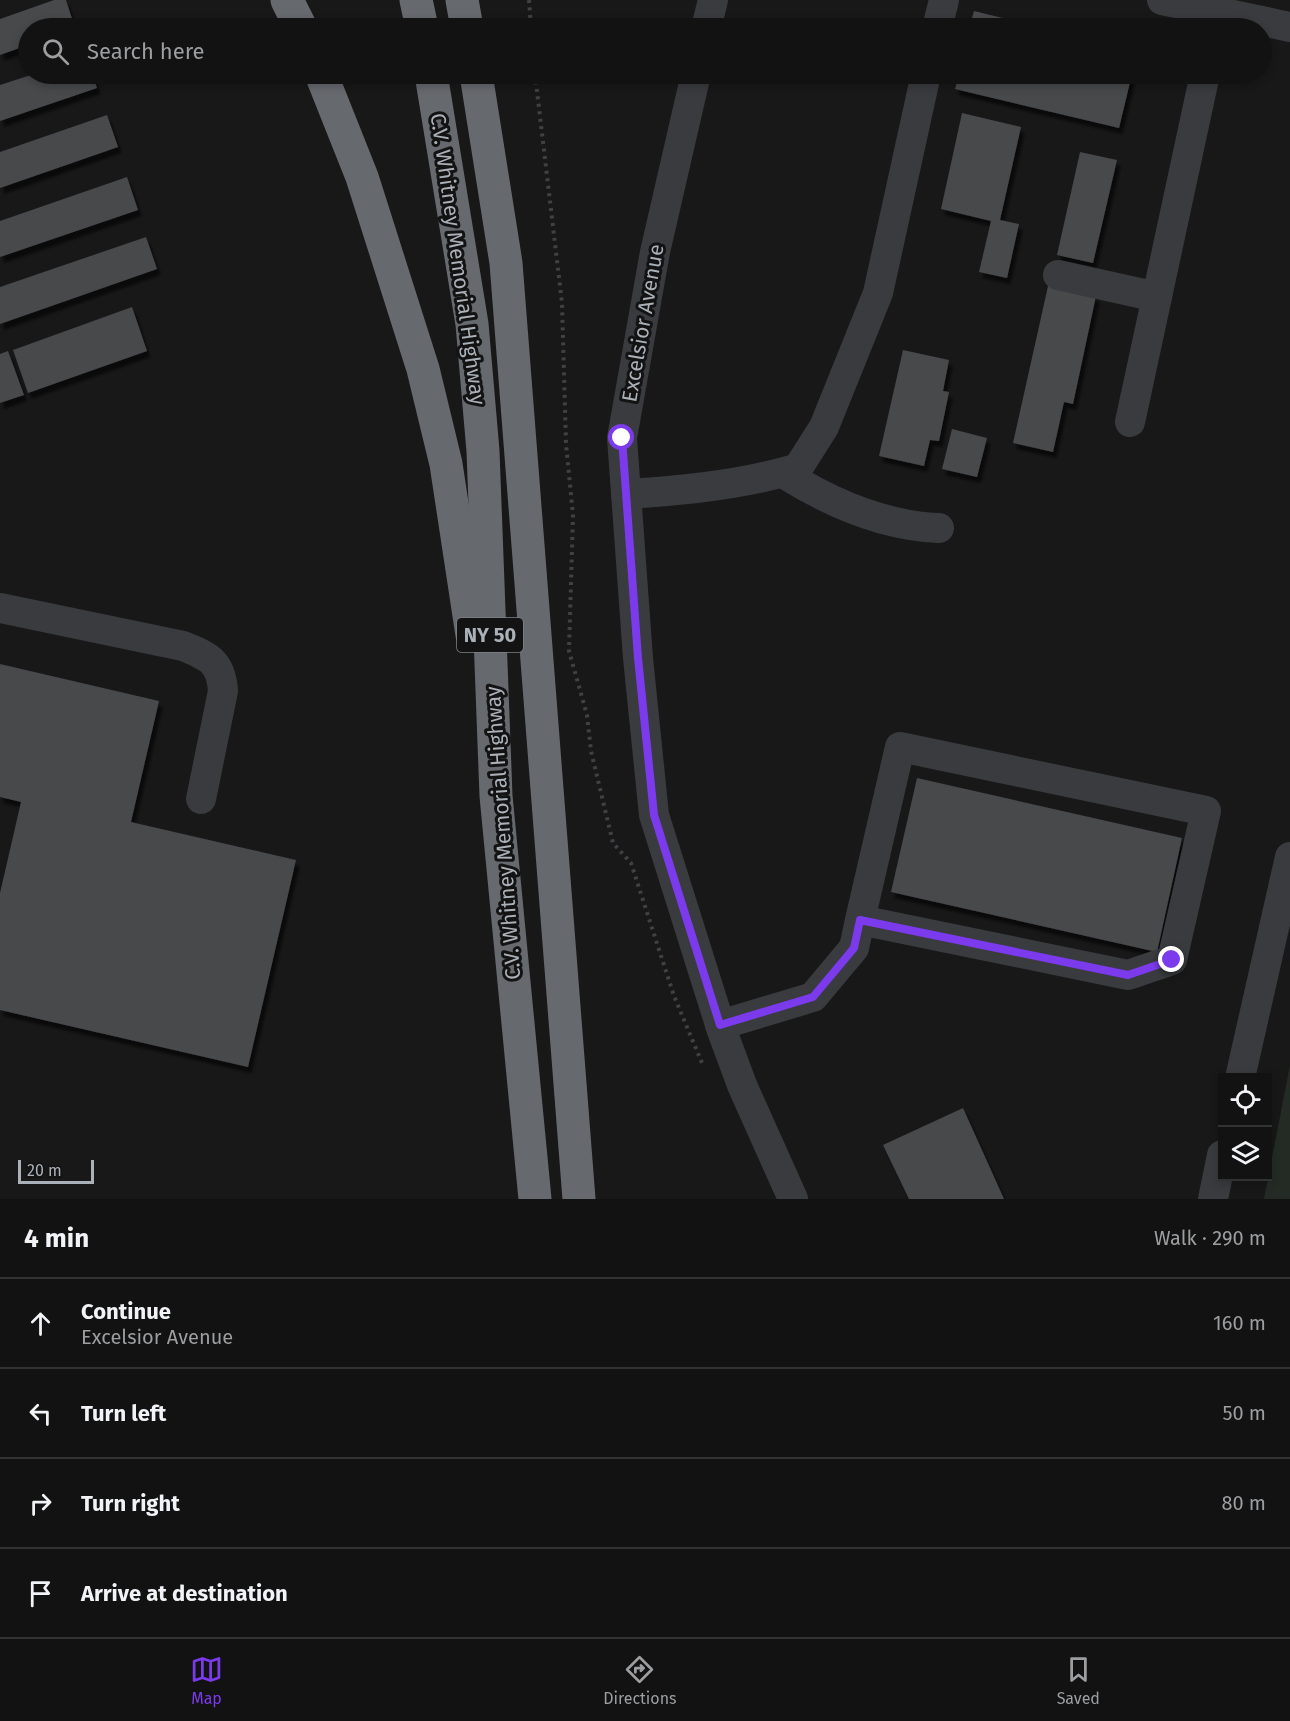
<!DOCTYPE html>
<meta charset="utf-8">
<style>
:root{--surface:#121213;--page:#1b1b1c;--text:#f1f3f6;--muted:#9c9ea0;--line:#313233;--accent:#7c3aed}
body{margin:0;font-family:"Fira Sans",sans-serif;background:var(--page);color:var(--text)}
.controls{position:absolute;right:18px;bottom:18px;display:grid;overflow:hidden;border-radius:0px;box-shadow:0 3px 9px #0003}
.controls button{width:54px;height:54px;display:grid;place-items:center;padding:0;border:0;border-bottom:2px solid var(--line);background:var(--surface);color:var(--text);font:30px sans-serif}
.scale{position:absolute;left:18px;bottom:15px;width:76px;box-sizing:border-box;padding-left:6px;border:3px solid #abb1b8;border-top:0;font-size:16px;line-height:21px;white-space:nowrap;color:#abb1b8;-webkit-text-stroke:4px #131314;paint-order:stroke}
.stop{position:absolute;width:18px;height:18px;margin:-14px;border:4px solid #7c3aed;border-radius:50%;background:#fff}
.stop.end{background:#7c3aed;border-color:#fff;box-shadow:0 2px 6px #0008}
.list{margin:0;padding:0;list-style:none}
h2{display:flex;justify-content:space-between;align-items:center;height:78px;margin:0;padding:0 24px;font-size:26px}
h2 small{font-size:20px;font-weight:400;color:var(--muted)}
.list li{display:grid;grid-template-columns:39px 1fr auto;gap:18px;align-items:center;box-sizing:border-box;height:90px;padding:0 24px;border-top:2px solid var(--line)}
.list b{display:block;font-size:22px;white-space:nowrap}
.list p{margin:0;font-size:20px;white-space:nowrap;color:var(--muted)}
.list em{font-size:20px;font-style:normal;color:var(--muted)}
.icon{flex:none;width:33px;height:33px;fill:none;stroke:currentColor;stroke-width:2;stroke-linecap:round;stroke-linejoin:round}
.map{position:relative;flex:none;width:1290px;height:1199px;overflow:hidden}
.search{position:absolute;background:var(--surface);box-shadow:0 3px 9px #0003;left:18px;right:18px;top:18px;height:66px;display:flex;align-items:center;gap:15px;box-sizing:border-box;padding:0 21px;border-radius:33px;color:var(--muted);font-size:22px}
.sheet{height:438px;background:var(--surface)}
nav{display:flex;justify-content:space-around;align-items:center;box-sizing:border-box;height:84px;border-top:2px solid var(--line);background:var(--surface);font-size:16px;color:var(--muted)}
nav a{display:grid;justify-items:center;gap:3px}
nav .on{color:var(--accent)}
.map>svg:first-child{display:block}
</style>
<div class="map">
<svg width="1290" height="1199" viewBox="0 0 1290 1199">
<defs>
<filter id="shadow"><feDropShadow dx="3.5" dy="6" stdDeviation="1.5" flood-color="#0009"/></filter>
</defs>
<rect width="100%" height="100%" fill="#181819"/>
<polygon fill="#242b24" points="1290,1065 1290,1199 1264,1199"/>
<g fill="#47484c" filter="url(#shadow)">
<polygon points="54,0 66,0 75,28 28,28 28,45 0,55 0,19"/>
<polygon points="974,11 1044,28 969,28"/>
<polygon points="34,74 92,74 97,88 0,121 0,85"/>
<polygon points="959,74 1132,74 1119,128 955,89"/>
<polygon points="962,113 1021,127 1000,220 1019,224 1007,278 979,272 991,221 941,209"/>
<polygon points="107,115 118,147 0,188 0,152"/>
<polygon points="1080,152 1117,160 1093,263 1057,255"/>
<polygon points="127,177 138,210 0,257 0,221"/>
<polygon points="146,237 157,269 0,324 0,287"/>
<polygon points="1048,286 1096,296 1073,404 1064,402 1053,452 1013,443"/>
<polygon points="132,307 147,351 28,393 13,350"/>
<polygon points="903,350 949,360 943,391 949,392 939,441 930,440 924,466 879,456"/>
<polygon points="8,351 24,395 0,403 0,354"/>
<polygon points="952,429 987,438 977,477 942,469"/>
<polygon points="0,664 159,701 131,822 296,860 248,1067 0,1010 0,893 21,802 0,797"/>
<polygon points="917,778 1182,838 1157,952 891,892"/>
<polygon points="963,1108 1004,1199 909,1199 883,1145"/>
</g>
<g fill="none" stroke-linecap="round" stroke-linejoin="round">
<g stroke="#3f4245" stroke-width="4" stroke-dasharray="3 4.5" stroke-linecap="butt">
<polyline points="529,0 531,28"/>
<polyline points="535,74 562,303 566,444 573,515 569,651 587,715 591,751 613,843 631,863 674,996 702,1063"/>
</g>
<g stroke="#393b3e" stroke-width="30">
<polyline points="1162,0 1290,27"/>
<polyline points="706,28 713,0"/>
<polyline points="937,28 944,0"/>
<polyline points="696,74 655,252 622,438 638,658 654,815 722,1031 742,1085 793,1199"/>
<polyline points="1058,275 1157,297"/>
<polyline points="1130,422 1205,74"/>
<path d="M783,473C829,502 884,526 939,528"/>
<path d="M626,494C683,491 743,485 798,468L824,427L878,293L926,74"/>
<path d="M0,608L183,646C208,656 221,661 223,691L201,799"/>
<polyline points="720,1025 813,997 854,948 860,920 900,747 1206,811 1172,960 1128,975 860,920"/>
<polyline points="1240,1078 1290,857"/>
<polyline points="1213,1199 1222,1155"/>
</g>
<g stroke="#66696e" stroke-width="33">
<polyline points="287,0 301,28"/>
<polyline points="416,0 422,28"/>
<polyline points="462,0 467,28"/>
<polyline points="321,74 362,177 423,369 446,464 472,635"/>
<polyline points="431,74 472,324 483,451 496,796 535,1199"/>
<polyline points="476,74 506,263 579,1199"/>
</g>
</g>
<g fill="none" stroke-linecap="round" stroke-linejoin="round">
<polyline stroke="#7c3aed" stroke-width="8" points="622,438 638,658 654,815 720,1025 813,997 854,948 860,920 1128,975 1172,960"/>
</g>
<g text-anchor="middle" dominant-baseline="central" stroke-width="6" stroke-linejoin="round" paint-order="stroke">
<rect fill="#131314" stroke="#7d8287" stroke-width="1.5" x="457" y="618" width="66" height="34" rx="4.5"/>
<g font-size="20" font-weight="bold" fill="#abb1b8">
<text x="490" y="635">NY 50</text>
</g>
<g font-size="21" fill="#abb1b8" stroke="#131314">
<text transform="translate(458 259) rotate(82)">C.V. Whitney Memorial Highway</text>
<text transform="translate(643 323) rotate(-80)">Excelsior Avenue</text>
<text transform="translate(503 833) rotate(-94)">C.V. Whitney Memorial Highway</text>
</g>
</g>
</svg>
<div class="controls">
<button><svg class="icon" aria-label="locate" viewBox="0 0 24 24"><circle cx="12" cy="12" r="6"/><path d="M12 2v4M12 18v4M2 12h4M18 12h4"/></svg></button>
<button><svg class="icon" aria-label="layers" viewBox="0 0 24 24"><path d="M12 4l9 5-9 5-9-5zM3 14l9 5 9-5"/></svg></button>
</div>
<div class="scale">20 m</div>
<div class="stop" style="left:622px;top:438px"></div>
<div class="stop end" style="left:1172px;top:960px"></div>
<div class="search"><svg class="icon" aria-label="search" viewBox="0 0 24 24"><circle cx="10" cy="10" r="6"/><path d="M15 15l6 6"/></svg>Search here</div>
</div>
<section class="sheet">
<h2>4 min<small>Walk · 290 m</small></h2>
<ul class="list">
<li><svg class="icon" aria-label="ahead" viewBox="0 0 24 24"><path d="M12 20V5M6 11l6-6 6 6"/></svg><div><b>Continue</b><p>Excelsior Avenue</p></div><em>160 m</em></li>
<li><svg class="icon" aria-label="left" viewBox="0 0 24 24"><path d="M17 20v-9H6M10 6l-5 5 5 5"/></svg><div><b>Turn left</b></div><em>50 m</em></li>
<li><svg class="icon" aria-label="right" viewBox="0 0 24 24"><path d="M7 20v-9h11M14 6l5 5-5 5"/></svg><div><b>Turn right</b></div><em>80 m</em></li>
<li><svg class="icon" aria-label="arrive" viewBox="0 0 24 24"><path d="M6 21V4h12l-3 4 3 4H6"/></svg><div><b>Arrive at destination</b></div></li>
</ul>
</section>
<nav>
<a class="on"><svg class="icon" aria-label="map" viewBox="0 0 24 24"><path d="M3 6l6-2 6 2 6-2v14l-6 2-6-2-6 2zM9 4v14M15 6v14"/></svg>Map</a>
<a><svg class="icon" aria-label="directions" viewBox="0 0 24 24"><path d="M12 3l9 9-9 9-9-9zM9 14v-3h6M13 9l2 2-2 2"/></svg>Directions</a>
<a><svg class="icon" aria-label="saved" viewBox="0 0 24 24"><path d="M7 4h10v16l-5-4-5 4z"/></svg>Saved</a>
</nav>
